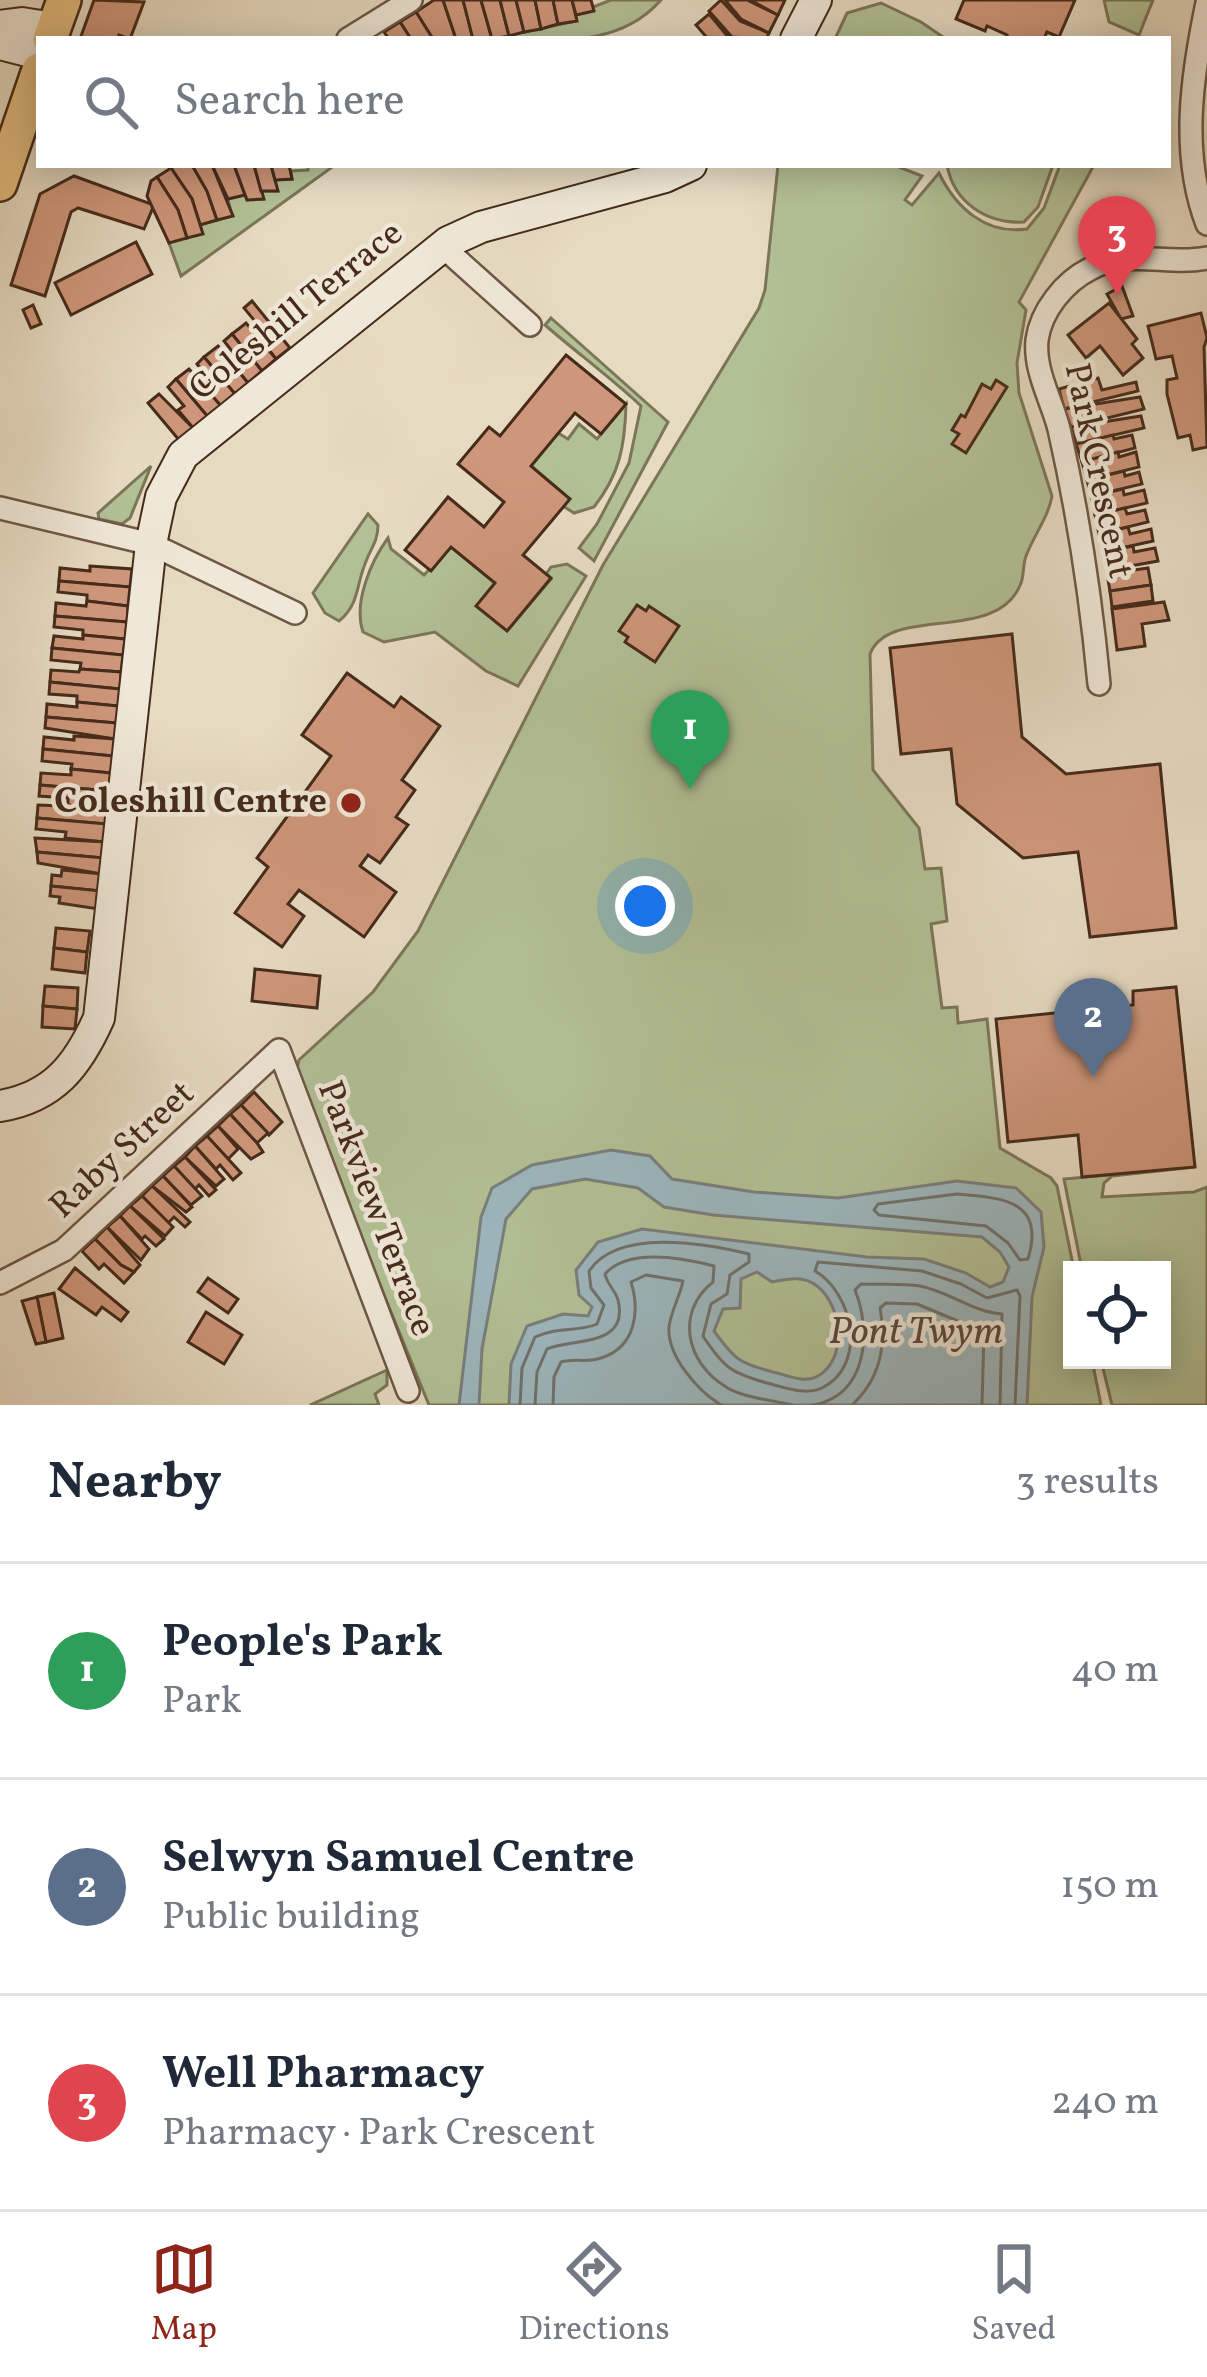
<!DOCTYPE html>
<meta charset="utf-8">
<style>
:root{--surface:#fff;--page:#f2f2f3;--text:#1f2937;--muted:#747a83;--line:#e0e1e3;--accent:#8f2418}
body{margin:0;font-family:Vollkorn,serif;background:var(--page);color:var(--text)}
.controls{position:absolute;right:36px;bottom:36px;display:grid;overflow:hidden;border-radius:0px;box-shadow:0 6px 30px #0003}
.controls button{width:108px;height:108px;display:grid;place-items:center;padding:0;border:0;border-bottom:3px solid var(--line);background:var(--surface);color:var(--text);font:60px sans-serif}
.you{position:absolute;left:645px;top:906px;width:42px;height:42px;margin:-30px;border:9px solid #fff;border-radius:50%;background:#1a73e8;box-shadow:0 0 0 18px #1a73e833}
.badge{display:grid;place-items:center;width:78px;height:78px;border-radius:50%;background:var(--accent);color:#fff;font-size:39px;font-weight:700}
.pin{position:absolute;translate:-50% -99px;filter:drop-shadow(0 3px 6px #0008)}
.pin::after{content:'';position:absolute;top:63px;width:42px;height:36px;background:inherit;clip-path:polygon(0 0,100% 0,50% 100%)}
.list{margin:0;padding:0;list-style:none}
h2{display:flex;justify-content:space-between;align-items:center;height:156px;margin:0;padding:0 48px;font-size:51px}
h2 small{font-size:39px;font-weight:400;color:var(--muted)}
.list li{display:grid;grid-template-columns:78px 1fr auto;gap:36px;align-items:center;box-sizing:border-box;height:216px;padding:0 48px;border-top:3px solid var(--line)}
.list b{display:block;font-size:45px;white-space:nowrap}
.list p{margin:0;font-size:39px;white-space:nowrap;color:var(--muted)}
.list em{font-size:39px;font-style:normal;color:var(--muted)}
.icon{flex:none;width:66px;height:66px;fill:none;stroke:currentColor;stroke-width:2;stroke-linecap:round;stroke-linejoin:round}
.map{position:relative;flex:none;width:1207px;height:1405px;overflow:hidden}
.search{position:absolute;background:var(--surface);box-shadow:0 6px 30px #0003;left:36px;right:36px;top:36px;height:132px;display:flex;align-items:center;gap:30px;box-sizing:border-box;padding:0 42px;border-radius:0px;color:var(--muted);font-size:45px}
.sheet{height:804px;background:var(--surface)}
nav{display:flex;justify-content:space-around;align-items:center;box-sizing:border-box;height:168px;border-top:3px solid var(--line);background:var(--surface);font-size:33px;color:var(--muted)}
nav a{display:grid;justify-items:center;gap:6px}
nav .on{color:var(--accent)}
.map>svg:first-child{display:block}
</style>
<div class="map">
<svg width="1207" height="1405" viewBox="0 0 1207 1405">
<rect width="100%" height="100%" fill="#e6dac1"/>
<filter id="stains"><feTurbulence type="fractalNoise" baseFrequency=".00167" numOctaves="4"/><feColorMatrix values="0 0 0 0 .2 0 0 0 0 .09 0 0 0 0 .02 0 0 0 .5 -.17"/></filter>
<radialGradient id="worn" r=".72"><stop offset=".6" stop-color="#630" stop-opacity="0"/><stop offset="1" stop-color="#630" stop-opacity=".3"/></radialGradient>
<g fill="#b2c095" stroke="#7c7658" stroke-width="3">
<path d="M611,0H661C617,50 552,39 492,39L576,21V15L593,11V7Z"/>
<polygon points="1104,0 1153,0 1139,35 1109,22"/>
<polygon points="881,3 921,22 946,39 835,39 847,13"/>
<polygon points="308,165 335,165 181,276 169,243 200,225 232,216 228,199 245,195 247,200 263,199 261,191 277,191 275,180 292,179 291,171 308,170"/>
<path d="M778,165H894L922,176L905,200L912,205L939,173C956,208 986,235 1027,229L1044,208L1060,165H1094L1019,302L1026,310L1017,363L1019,393L1052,496C1048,518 1034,535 1026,556C1023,564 1024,575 1021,583C998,645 889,604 870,654L873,770L919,828L925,869L941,868L947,921L931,924L942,1008L957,1007L958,1023L987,1019L1000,1148L1051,1178L1057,1186L1074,1270L1072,1360H1092L1101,1405H429L295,1077L299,1060L373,992L418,931L603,565L759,308L765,290Z"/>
<path d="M947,165H1053L1038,207L1024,222C987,224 954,203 947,165Z"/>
<path d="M551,318L668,422L594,561L579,548L597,524L629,463L641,406C610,377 576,352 545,325Z"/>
<path d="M626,404C625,445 620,474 594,507L574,513L563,506L531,466L558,433L568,439L579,424L597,439Z"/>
<polygon points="151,466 130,518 122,524 99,519 98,513"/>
<path d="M368,514L378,525C378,542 370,549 365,564C356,586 359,605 339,621L325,613L313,593Z"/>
<path d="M388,538L391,549L424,575L451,547L495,583L477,606L507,631L551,579L546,574L551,567L567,564L586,576L518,686L486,671L435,632L384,642L363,632C353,603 371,561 388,538Z"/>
<polygon points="1195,1167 1112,1176 1104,1183 1102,1197 1194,1192 1207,1187 1207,1405 1112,1405 1101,1360 1162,1360 1162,1270 1082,1270 1064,1179"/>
<polygon points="387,1370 387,1385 375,1394 379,1405 310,1405"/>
</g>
<path fill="#9cb7be" stroke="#7a7f7d" stroke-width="3" fill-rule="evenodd" d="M611,1150L650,1156L672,1179L754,1192L838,1198L957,1181L1016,1188L1041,1212L1044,1247L1032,1297L1027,1405H509L511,1364L527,1326L563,1314L588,1316L592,1307L579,1295L576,1270L598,1242L642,1229L867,1257L924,1259L966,1273L990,1287L1003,1282L1009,1267L1000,1252L982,1237L713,1215L664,1207L638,1188L585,1179L532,1189L506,1219L482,1349L479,1405H459L481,1217L492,1188L532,1165ZM757,1272L772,1282C787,1279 803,1275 817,1286C842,1305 848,1359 818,1376C804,1384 787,1375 773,1372C739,1363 735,1360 714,1331L723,1309L740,1308L741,1279Z"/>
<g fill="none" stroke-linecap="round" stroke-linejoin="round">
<g stroke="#71716c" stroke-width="3">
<path d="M957,1194C1001,1198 1046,1199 1028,1259L1020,1260L1008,1243L986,1226L879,1215L874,1210L878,1204Z"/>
<path d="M520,1405L522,1368L535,1337C559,1326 580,1332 597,1324L604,1305L591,1288L589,1271C618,1228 704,1243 749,1254V1262L730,1275L727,1294L711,1304L703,1336C724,1368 731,1373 767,1383C784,1387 804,1396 822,1388C868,1365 853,1293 815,1271L818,1262L922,1271L961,1284L987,1298L1017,1290L1020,1296L1015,1405"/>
<path d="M535,1405L537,1372L547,1349C571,1338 630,1348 618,1300C615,1290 607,1284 605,1274C629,1247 683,1258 714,1266L713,1282C675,1312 686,1363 726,1387C743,1398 772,1400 792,1405"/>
<path d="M553,1405L554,1377L561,1362C574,1358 588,1363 601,1358C636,1347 640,1311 631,1282L646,1275L683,1281C680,1296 671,1311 669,1327C667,1356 698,1391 721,1405"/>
<path d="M813,1405C867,1396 872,1332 855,1290L861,1284C880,1285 901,1283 920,1286C950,1292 973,1312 1002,1314L1000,1405"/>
<path d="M852,1405C880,1379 887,1345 880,1308L886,1303L917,1304L984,1332L982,1405"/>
</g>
</g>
<g fill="#ce967a" stroke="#462b1b" stroke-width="3">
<polygon points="94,0 144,2 130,39 119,35 118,39 80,39"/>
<polygon points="434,0 443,0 456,39 433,39 416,12"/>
<polygon points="443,0 463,0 473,39 456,39"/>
<polygon points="463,0 481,0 492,39 473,39"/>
<polygon points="481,0 500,0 509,36 492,39"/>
<polygon points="500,0 516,0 524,32 509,36"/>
<polygon points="516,0 535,0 541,29 524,32"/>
<polygon points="535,0 553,0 558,24 541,29"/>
<polygon points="553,0 572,0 577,21 558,24"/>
<polygon points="572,0 591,0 594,11 576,15"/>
<polygon points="721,0 740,21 769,33 766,39 732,37 709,11"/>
<polygon points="725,0 747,0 778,15 769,33 741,19"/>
<polygon points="750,0 785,0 778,15"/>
<polygon points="964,0 1075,0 1059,37 1047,32 1044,39 1005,39 1007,35 987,26 985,31 956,19"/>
<polygon points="416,12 433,39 411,39 400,22"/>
<polygon points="709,14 730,39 708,39 696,25"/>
<polygon points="400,22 411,39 389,39 384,32"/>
<polygon points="177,165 192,165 207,191 217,220 200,225 192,199 171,168"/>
<polygon points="192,165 212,165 233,216 217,220 207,191"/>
<polygon points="212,165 234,165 245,195 228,199"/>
<polygon points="234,165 254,165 264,199 247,200"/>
<polygon points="254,165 271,165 278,191 261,191"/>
<polygon points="271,165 289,165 292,179 275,180"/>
<polygon points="171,168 192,199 203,234 187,238 178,210 157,177"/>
<polygon points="74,176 154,205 144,229 78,208 71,212 45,296 11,285 40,194"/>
<polygon points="157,177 178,210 187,238 169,243 147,196 151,181"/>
<polygon points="136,242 152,274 71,315 55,283"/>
<polygon points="1122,286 1133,316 1121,319 1107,294"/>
<polygon points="252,301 290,348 276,359 262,341 268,337 244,308"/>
<polygon points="1109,303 1137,339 1132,344 1143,358 1123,375 1100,346 1086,358 1068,335"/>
<polygon points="33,305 41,324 31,328 23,310"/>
<polygon points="1201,313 1207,338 1204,347 1207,447 1193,450 1190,435 1178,438 1167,394 1167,380 1177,378 1172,356 1156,359 1148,326"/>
<polygon points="246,323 276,359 262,371 232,334"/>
<polygon points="232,334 262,371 248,383 233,365 239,360 224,341"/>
<polygon points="218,346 248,383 235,394 204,357"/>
<polygon points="566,355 626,404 601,434 575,413 531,466 570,499 523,555 551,578 507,631 476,606 495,583 451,547 431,571 405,550 448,497 484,527 504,502 458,464 489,427 500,436"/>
<polygon points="204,357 235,394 221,406 205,388 212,382 197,364"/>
<polygon points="189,369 221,406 208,417 176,379"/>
<polygon points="1098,378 1102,390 1136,382 1138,391 1064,409 1059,389"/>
<polygon points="176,379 208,417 194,429 178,410 184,406 168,387"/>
<polygon points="996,380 1007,387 966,453 952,444 959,434 952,430 961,415 965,417 982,384 991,389"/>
<polygon points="159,394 194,429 179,440 148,403"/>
<polygon points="1140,397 1144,409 1071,427 1064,409"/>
<polygon points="1141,416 1144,428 1076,444 1071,427"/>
<polygon points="1113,435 1114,439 1132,435 1135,448 1082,462 1076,444"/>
<polygon points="1118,452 1119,457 1136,452 1139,467 1087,480 1082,462"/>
<polygon points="1124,471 1125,476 1139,472 1142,484 1091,496 1087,480"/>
<polygon points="1123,489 1124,495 1144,490 1147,503 1095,515 1091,496"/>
<polygon points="1125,508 1127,514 1145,510 1148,522 1099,534 1095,515"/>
<polygon points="1128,527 1130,534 1151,529 1153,541 1103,552 1099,534"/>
<polygon points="1133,546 1134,552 1155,548 1158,561 1108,570 1103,552"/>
<polygon points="90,566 132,569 130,587 59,581 60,568 90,571"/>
<polygon points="1148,568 1151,585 1110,591 1107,574"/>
<polygon points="59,581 130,587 128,606 87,601 87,595 58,592"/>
<polygon points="1151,585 1153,601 1112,607 1110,591"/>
<polygon points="87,601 128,606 127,622 55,616 56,603 86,606"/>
<polygon points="1164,602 1169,620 1142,624 1145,646 1117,650 1112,609"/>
<polygon points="637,605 646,611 649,606 679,626 655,662 625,642 628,637 619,631"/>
<polygon points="55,616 127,622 125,639 83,635 83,630 54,627"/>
<polygon points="1012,634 1022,737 1066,774 1160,764 1176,928 1090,937 1078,852 1023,858 957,804 951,749 901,754 890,648"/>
<polygon points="83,635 125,639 123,655 52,648 54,636 83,639"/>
<polygon points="52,648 123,655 121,672 80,669 81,663 51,660"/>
<polygon points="80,669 121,672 120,689 50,682 51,670 79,672"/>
<polygon points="347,673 394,707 401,697 440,726 402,780 415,790 396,817 408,825 380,863 368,855 360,866 396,892 364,937 299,890 288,904 304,916 282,947 235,913 268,867 257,858 331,756 302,735"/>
<polygon points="50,682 120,689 118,706 77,702 77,696 49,694"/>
<polygon points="77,702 118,706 117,723 46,717 47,704 77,707"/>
<polygon points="46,717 117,723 115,739 45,728"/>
<polygon points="74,736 115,739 113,756 43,749 44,737 74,740"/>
<polygon points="43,749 113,756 111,773 71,769 72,764 42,761"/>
<polygon points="71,769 111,773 110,791 40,785 41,773 71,775"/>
<polygon points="40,785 110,791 108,808 68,805 68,798 39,796"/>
<polygon points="38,805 108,808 107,824 37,818"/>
<polygon points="37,818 107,824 105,842 65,838 66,832 36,829"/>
<polygon points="35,838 105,842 104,858 37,852"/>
<polygon points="37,852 104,858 102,874 38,863"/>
<polygon points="62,870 102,874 101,891 51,886 52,875 61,876"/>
<polygon points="51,886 101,891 99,909 59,903 60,897 50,896"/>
<polygon points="56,928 90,931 87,952 54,948"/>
<polygon points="54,948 87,952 85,973 52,969"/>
<polygon points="255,969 320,976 317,1008 252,1001"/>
<polygon points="45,986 78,988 77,1009 43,1006"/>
<polygon points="1176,987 1195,1167 1082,1177 1078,1135 1008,1142 996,1019 1133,1005 1133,991"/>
<polygon points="43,1006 77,1009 75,1029 42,1027"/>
<polygon points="254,1092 282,1122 269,1135 241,1105"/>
<polygon points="241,1105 268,1133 257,1143 230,1114"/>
<polygon points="230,1114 257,1143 263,1152 251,1159 218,1126"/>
<polygon points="218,1126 238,1149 228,1159 207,1136"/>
<polygon points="207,1136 241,1173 233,1180 220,1165 216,1169 195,1146"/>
<polygon points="195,1146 224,1179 216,1186 185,1157"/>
<polygon points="185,1157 216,1190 209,1196 199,1185 195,1189 174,1166"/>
<polygon points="174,1166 202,1196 191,1205 163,1176"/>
<polygon points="163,1176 192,1207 186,1212 152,1186"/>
<polygon points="152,1186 190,1222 185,1227 174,1217 168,1223 142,1196"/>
<polygon points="142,1196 173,1227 165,1236 130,1206"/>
<polygon points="130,1206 164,1239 156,1246 145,1236 142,1239 120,1216"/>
<polygon points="120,1216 149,1249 141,1260 107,1227"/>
<polygon points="107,1227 140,1265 134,1272 121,1265 95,1239"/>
<polygon points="95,1239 121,1265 134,1272 124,1283 104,1264 99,1269 82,1251"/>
<polygon points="75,1268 128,1312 121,1321 102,1307 96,1315 59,1289"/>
<polygon points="208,1278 238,1299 228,1313 198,1292"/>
<polygon points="54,1293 63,1338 46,1342 37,1297"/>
<polygon points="37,1297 46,1342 36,1344 22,1301"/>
<polygon points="206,1312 242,1335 224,1364 188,1342"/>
</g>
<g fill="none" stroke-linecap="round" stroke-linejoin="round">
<defs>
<g id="street">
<path d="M1207,3C1192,75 1180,153 1207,224"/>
<polyline points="348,39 411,0"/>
<polyline points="442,246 530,325"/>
<polyline points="0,508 151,544 295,613"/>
<path d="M1099,684C1091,598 1078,513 1059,429C1052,401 1034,371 1037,340C1041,311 1064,282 1090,269C1128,248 1167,266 1207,258"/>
<polyline points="0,1283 64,1250 279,1050 408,1391"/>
</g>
<g id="secondary">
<polyline points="0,26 22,23 53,28"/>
<polyline points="796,39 816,0"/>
<polyline points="0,44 39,54"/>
<path d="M0,1106C54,1097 78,1065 99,1018L151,544L161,497L183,455L448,242L481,227L665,177L691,165"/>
</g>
<g id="primary">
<polyline points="50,39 64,0"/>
<polyline points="0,184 39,70"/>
</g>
</defs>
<use href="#street" stroke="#6e5744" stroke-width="26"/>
<use href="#secondary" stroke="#462b1b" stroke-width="34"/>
<use href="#primary" stroke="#462b1b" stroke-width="38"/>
<use href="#street" stroke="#efe7d7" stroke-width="21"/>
<use href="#secondary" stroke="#efe7d7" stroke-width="30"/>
<use href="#primary" stroke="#e3bd80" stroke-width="33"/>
</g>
<circle fill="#8f2418" stroke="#efe7d7" stroke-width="4.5" cx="351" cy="803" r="12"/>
<g text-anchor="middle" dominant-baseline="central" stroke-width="9" stroke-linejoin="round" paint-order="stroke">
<g font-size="36" fill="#462b1b" stroke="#efe7d7">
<text transform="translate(297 312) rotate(-39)">Coleshill Terrace</text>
<text transform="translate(1097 471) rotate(78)">Park Crescent</text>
<text transform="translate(123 1151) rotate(-43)">Raby Street</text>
<text transform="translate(375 1209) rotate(69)">Parkview Terrace</text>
</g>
<g font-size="36" font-weight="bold" fill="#462b1b" stroke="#efe7d7" text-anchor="end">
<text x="327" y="803">Coleshill Centre</text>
</g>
<g font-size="39" font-style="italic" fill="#57473c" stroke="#efe7d7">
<text x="916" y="1333">Pont Twym</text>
</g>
</g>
<rect width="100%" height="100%" filter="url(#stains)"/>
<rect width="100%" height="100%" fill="url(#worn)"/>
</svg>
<div class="controls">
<button><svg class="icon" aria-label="locate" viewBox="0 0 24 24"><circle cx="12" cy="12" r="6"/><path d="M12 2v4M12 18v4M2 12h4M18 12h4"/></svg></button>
</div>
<div class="you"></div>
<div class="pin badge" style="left:690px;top:789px;background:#2e9e5b">1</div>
<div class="pin badge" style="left:1093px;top:1077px;background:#5c6f8a">2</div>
<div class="pin badge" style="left:1117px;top:295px;background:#e0444e">3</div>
<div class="search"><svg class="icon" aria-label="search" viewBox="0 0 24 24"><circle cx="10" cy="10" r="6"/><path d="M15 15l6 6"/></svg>Search here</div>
</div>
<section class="sheet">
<h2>Nearby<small>3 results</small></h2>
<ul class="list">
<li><span class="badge" style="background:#2e9e5b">1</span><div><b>People's Park</b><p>Park</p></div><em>40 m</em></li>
<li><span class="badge" style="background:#5c6f8a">2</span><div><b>Selwyn Samuel Centre</b><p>Public building</p></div><em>150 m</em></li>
<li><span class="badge" style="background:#e0444e">3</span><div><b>Well Pharmacy</b><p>Pharmacy · Park Crescent</p></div><em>240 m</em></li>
</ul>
</section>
<nav>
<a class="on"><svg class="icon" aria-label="map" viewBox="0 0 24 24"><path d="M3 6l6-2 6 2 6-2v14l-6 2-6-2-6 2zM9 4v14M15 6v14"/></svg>Map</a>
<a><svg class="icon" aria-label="directions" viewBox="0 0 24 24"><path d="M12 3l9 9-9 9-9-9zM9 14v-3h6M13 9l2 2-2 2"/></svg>Directions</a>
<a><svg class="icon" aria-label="saved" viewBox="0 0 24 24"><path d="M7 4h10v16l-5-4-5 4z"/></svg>Saved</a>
</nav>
